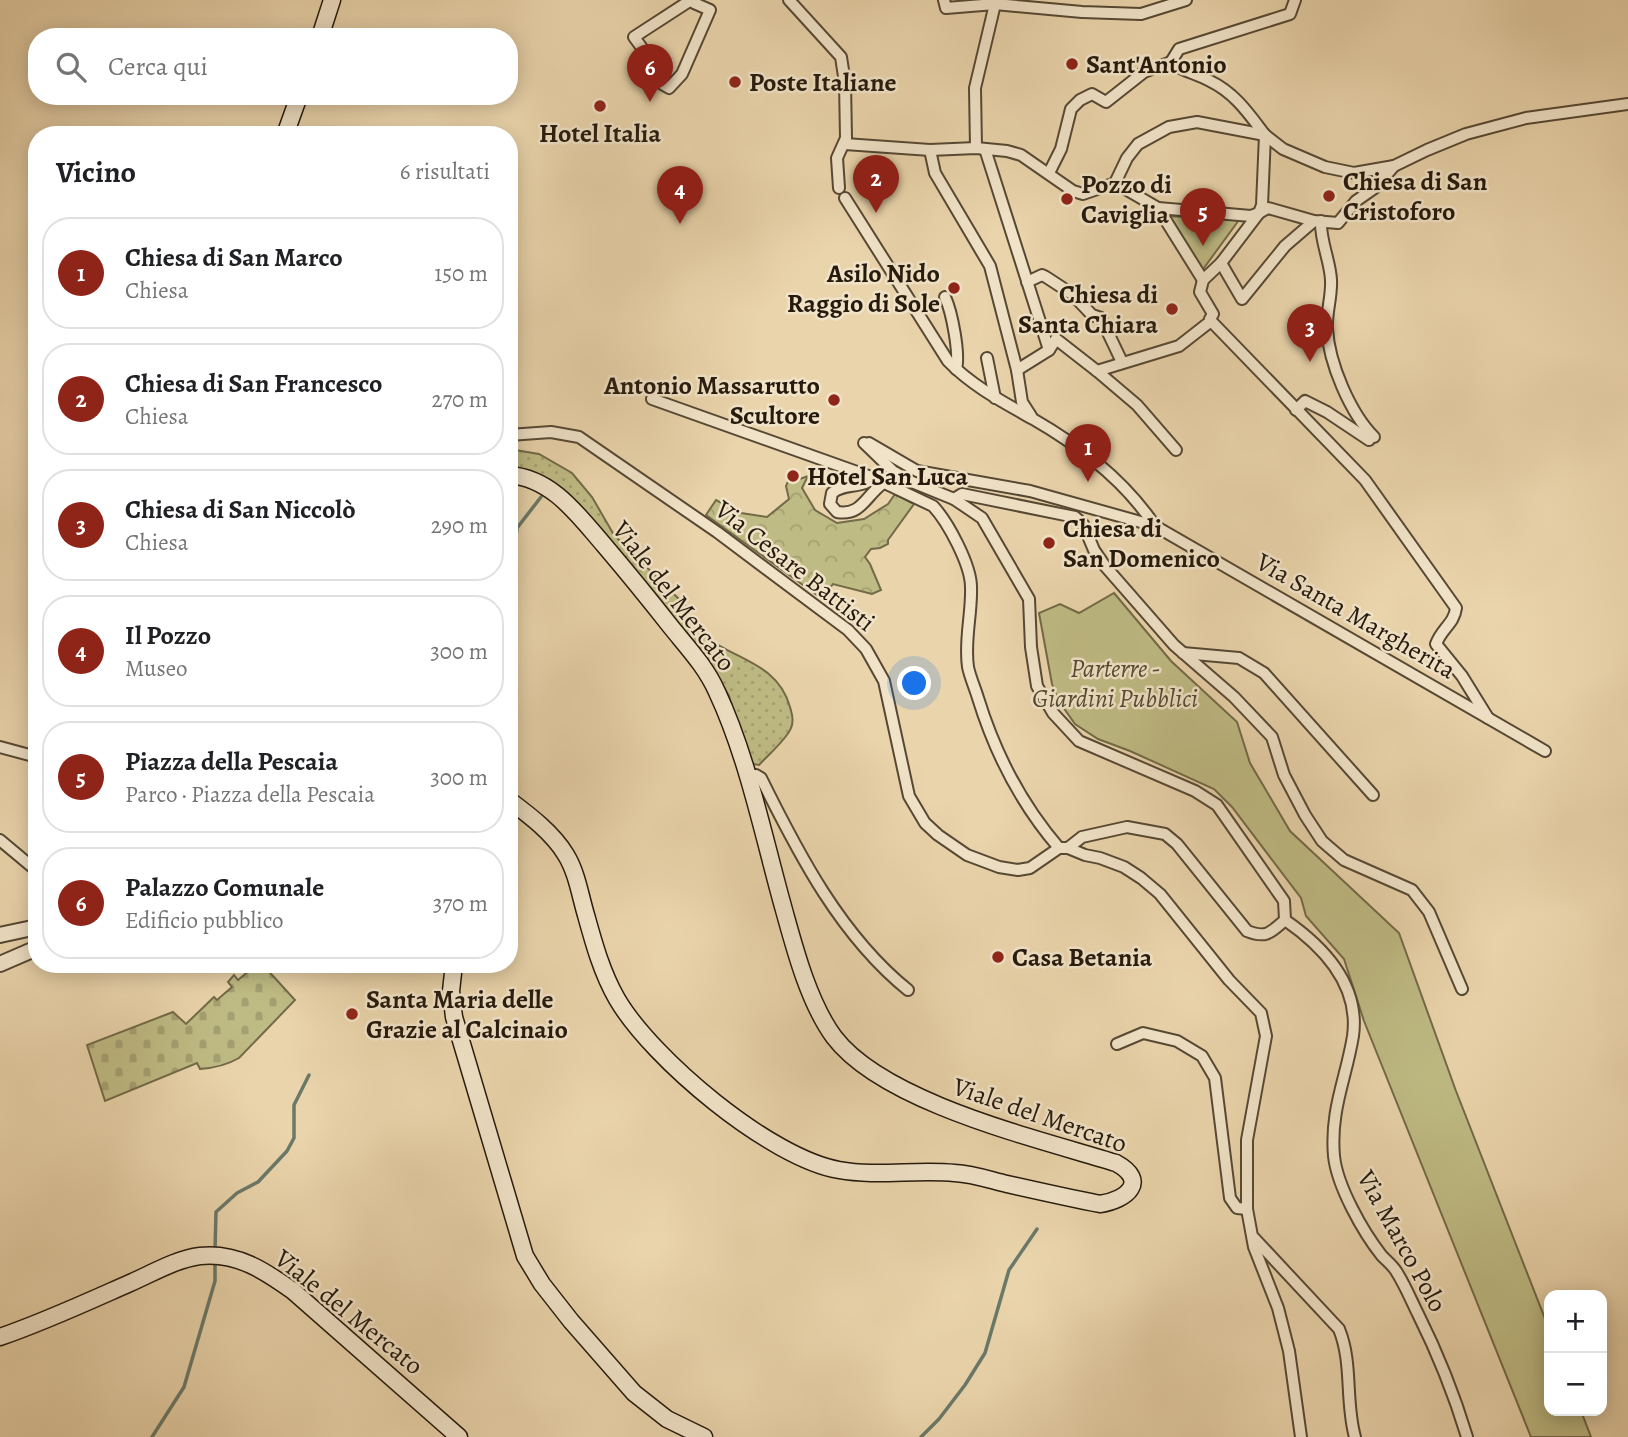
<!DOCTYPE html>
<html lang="it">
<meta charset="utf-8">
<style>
:root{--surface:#fff;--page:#f6f6f6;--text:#202124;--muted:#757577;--line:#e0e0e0;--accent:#8f2418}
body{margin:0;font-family:Alegreya,serif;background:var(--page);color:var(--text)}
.controls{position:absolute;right:21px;bottom:21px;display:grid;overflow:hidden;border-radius:14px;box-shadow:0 4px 18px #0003}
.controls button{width:63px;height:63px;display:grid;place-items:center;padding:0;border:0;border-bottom:2px solid var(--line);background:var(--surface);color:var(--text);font:35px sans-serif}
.you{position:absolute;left:915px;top:684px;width:24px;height:24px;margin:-18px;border:5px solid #fff;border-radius:50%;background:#1a73e8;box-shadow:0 0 0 10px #1a73e833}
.badge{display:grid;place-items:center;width:46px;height:46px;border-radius:50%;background:var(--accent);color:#fff;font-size:23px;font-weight:700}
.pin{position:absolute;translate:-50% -58px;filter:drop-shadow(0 2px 4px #0008)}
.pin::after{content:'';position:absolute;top:37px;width:24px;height:21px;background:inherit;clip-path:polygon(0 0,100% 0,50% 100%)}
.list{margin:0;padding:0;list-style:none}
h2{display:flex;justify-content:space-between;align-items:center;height:91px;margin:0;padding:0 28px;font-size:30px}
h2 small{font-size:23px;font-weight:400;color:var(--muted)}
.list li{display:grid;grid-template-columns:46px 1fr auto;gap:21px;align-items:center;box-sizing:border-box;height:112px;margin:0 14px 14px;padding:0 14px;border:2px solid var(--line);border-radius:28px}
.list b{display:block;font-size:26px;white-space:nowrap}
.list p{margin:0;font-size:23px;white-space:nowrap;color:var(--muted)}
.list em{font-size:23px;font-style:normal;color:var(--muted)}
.icon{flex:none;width:38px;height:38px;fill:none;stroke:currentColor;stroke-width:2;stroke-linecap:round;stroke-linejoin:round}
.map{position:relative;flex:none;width:1628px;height:1437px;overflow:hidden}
.search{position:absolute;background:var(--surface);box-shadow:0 4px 18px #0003;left:28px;top:28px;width:490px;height:77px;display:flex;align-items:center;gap:18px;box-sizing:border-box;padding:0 24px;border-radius:28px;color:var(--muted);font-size:26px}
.panel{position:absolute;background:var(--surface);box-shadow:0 4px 18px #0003;left:28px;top:126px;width:490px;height:847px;border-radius:28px}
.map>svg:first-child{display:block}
</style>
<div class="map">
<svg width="1628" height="1437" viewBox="0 0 1628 1437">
<defs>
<pattern id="grass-dots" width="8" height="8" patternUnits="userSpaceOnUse" patternTransform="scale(1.75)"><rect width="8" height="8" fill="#bfbb84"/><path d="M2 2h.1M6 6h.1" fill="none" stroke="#a4a071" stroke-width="1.8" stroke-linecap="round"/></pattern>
<pattern id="forest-crowns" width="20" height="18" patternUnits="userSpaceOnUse" patternTransform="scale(1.75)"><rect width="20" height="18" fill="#bfbb84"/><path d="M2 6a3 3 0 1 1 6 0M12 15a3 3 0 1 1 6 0" fill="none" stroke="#a4a071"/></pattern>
<pattern id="cemetery-stones" width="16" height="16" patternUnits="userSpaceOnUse" patternTransform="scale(1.75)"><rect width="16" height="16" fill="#bfbb84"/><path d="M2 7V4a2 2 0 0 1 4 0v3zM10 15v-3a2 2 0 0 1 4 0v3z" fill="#a4a071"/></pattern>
</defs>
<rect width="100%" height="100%" fill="#ead4ab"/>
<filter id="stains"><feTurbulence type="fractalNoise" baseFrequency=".00286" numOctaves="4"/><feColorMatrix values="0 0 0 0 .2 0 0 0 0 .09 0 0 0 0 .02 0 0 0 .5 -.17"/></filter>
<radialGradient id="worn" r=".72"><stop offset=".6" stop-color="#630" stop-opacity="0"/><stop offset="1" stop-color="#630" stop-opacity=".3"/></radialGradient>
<path fill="url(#grass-dots)" stroke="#726a48" stroke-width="2" d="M509,449L539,454L572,473L592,497L614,535L685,605C701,662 774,648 790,707C792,714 794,721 791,728C787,739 767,756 759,765L747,763L729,696L708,660L656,595L564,491L543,477L509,469Z"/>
<polygon fill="url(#forest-crowns)" stroke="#726a48" stroke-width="2" points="808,476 802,488 815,510 837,523 864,519 888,504 895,494 914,504 888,540 888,544 880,548 871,549 865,557 870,564 881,590 872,594 833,584 821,598 706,515 716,500 741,513 767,517 789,499 786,486 789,479 797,480"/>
<path fill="url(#cemetery-stones)" stroke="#726a48" stroke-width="2" d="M262,964L295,1000L239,1058C227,1065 214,1068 200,1069L197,1063L105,1101L87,1045L173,1012L186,1024L214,997L217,1000L232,987L228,982L234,975L238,980L250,970H254Z"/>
<g fill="#bfbb84" stroke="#726a48" stroke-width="2">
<polygon points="1166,216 1239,220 1201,272"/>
<polygon points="1114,593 1171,661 1237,722 1250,763 1290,831 1399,933 1456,1091 1549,1329 1549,1411 1581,1411 1591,1437 1531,1437 1364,1021 1344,959 1306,916 1301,898 1232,807 1214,789 1130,751 1098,739 1075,724 1058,700 1052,684 1039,613 1060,604 1079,613"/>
</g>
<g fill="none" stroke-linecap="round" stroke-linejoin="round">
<g stroke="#6a7969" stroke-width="3.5">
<polyline points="509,576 513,566 517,528 541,497"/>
<polyline points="215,1250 216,1212 237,1193 258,1182 287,1151 294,1138 294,1105 309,1075"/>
<polyline points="152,1437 184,1387 215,1281 215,1262"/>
<polyline points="921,1437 939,1419 965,1385 985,1353 1009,1270 1037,1229"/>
</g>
<defs>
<g id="minor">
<polyline points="691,0 634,37 650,59 645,62 657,81 669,88 682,74 710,10 694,3 692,0"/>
<polyline points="789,0 841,57 845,83 846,138 837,158 839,188"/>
<polyline points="944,0 946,8 995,4 1082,12 1141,14 1186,0"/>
<polyline points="1171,62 1179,49 1290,14 1295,0"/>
<polyline points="1265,135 1262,205 1259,213 1268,208 1314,221 1338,223 1356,201 1376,187 1394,166 1427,150 1466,134 1526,118 1628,104"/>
<polyline points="845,144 930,150 976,148 1007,151 1021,155 1073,191 1083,194 1115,183 1158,208"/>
<polyline points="976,148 975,88 995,4"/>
<polyline points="985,149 1049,350"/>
<polyline points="930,150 935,173 990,266 1017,370 1022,402 1031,416"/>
<path d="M1049,173L1061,149L1071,109L1080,100L1092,94L1106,102L1144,72L1171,62C1183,72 1196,73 1210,81C1235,93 1249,114 1265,135"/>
<polyline points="1115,183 1127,158 1138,144 1169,127 1197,122 1265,135 1283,149 1325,167 1354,173 1394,166"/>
<path d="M845,198L948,361C972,386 1003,402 1033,419C1080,446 1125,481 1155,526"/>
<polygon points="1158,208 1251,216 1259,213 1221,263 1203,280"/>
<path d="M1321,221C1320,241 1330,260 1331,280C1332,296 1326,313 1327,329C1329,363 1350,413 1374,437"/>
<polyline points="1221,263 1242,299 1285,246 1314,221"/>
<path d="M1203,280L1200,292L1213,314L1210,319L1211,321L1365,480L1456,608C1454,624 1442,628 1436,644L1462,676L1488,718"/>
<polyline points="1027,282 1042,275 1046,277 1072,294 1092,315 1101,318 1122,362"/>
<path d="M945,297C952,312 960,354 956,369"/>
<polyline points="987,358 995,398"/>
<polyline points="1017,370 1049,350 1056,339 1097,371 1137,405 1176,450"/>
<polyline points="1097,371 1179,346 1211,321"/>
<path d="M652,399L874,478L933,506C948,522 971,565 971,587C972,614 964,640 968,667C970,677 975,688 978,698C995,753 1021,804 1059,848"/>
<polyline points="1296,410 1305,401 1327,412 1369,440"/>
<path d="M509,435L551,432L579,437L717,532L848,630L866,649L884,681L909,796L925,823L938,835L967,855L999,867L1018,870L1030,868L1059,848H1068L1082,837L1127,827L1165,834L1177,844L1247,931C1267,939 1271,932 1285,920L1284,901L1217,805L1195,791L1079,741L1053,713L1037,686L1031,647L1029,599L982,518L954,499L912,482L893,471L864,443"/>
<polyline points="869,443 917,471 1030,491 1155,526 1545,751"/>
<path d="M877,475C861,491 847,481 832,493L830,504L837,512C861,516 865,497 882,484"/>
<polyline points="954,499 962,494 1075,517 1083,524 1094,550 1105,566 1174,645 1234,697 1272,737 1284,775 1305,815 1322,841 1344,860 1412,890 1429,912 1462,989"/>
<polyline points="1183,653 1239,658 1264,673 1373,795"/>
<polyline points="0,747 37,757"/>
<path d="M747,777L756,775L761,778C799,855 841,936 908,990"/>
<polyline points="0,840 37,871"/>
<polyline points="1068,848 1085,855 1100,858 1124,867 1141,878 1160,894 1229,980 1261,1013 1266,1036 1247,1140 1247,1209 1254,1247 1278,1308 1289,1351 1301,1437"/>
<path d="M1285,920C1324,947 1360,985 1353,1036C1346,1079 1330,1110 1334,1156C1337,1186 1363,1232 1382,1256C1387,1261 1393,1266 1396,1271C1405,1285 1411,1300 1418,1314C1438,1354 1454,1394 1467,1437"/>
<polyline points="1117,1044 1143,1033 1177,1041 1202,1056 1215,1078 1230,1198 1237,1208 1247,1209"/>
<path d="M1254,1238L1339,1329C1353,1363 1345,1402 1355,1437"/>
</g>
<g id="tertiary">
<polyline points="0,935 37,927"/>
<polyline points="0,964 37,948"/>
</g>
<g id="secondary">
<polyline points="320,37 332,0"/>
<polyline points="285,135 299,96"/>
<path d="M509,475C552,478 578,515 604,545C627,572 649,599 671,627C688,648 706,667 717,692C748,758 764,839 784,910C795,950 809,1003 834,1037C884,1103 1039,1139 1116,1163C1149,1181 1127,1200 1100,1204C1069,1198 1038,1191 1007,1184C990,1180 973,1174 955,1173C917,1169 877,1177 839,1170C770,1158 652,1059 617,999C602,973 594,944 586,915C580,895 577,873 566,855C553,833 529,815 509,800"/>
<polyline points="454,964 451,991 454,1017 525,1256 542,1284 571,1321 634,1393 667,1419 704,1437"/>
<path d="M0,1337C44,1322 87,1302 130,1283C151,1274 176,1259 200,1256C237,1252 265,1271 293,1291L459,1437"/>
</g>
</defs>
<use href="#minor" stroke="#564834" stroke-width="14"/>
<use href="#tertiary" stroke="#564834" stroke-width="18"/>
<use href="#secondary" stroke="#251a0d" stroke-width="19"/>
<use href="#minor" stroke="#f1e3c8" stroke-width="10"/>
<use href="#tertiary" stroke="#f1e3c8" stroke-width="14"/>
<use href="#secondary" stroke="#f1e3c8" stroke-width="16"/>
</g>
<g fill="#8f2418" stroke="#f1e3c8" stroke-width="2.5">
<circle cx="1072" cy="64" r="7"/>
<circle cx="735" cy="82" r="7"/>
<circle cx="600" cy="106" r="7"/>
<circle cx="1329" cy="196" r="7"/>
<circle cx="1067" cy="199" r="7"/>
<circle cx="954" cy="288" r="7"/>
<circle cx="1172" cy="309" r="7"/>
<circle cx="834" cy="400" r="7"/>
<circle cx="793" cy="476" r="7"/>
<circle cx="1049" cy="543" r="7"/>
<circle cx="998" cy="957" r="7"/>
<circle cx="352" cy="1014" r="7"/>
</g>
<g text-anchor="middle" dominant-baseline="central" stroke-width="5" stroke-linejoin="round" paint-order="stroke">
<g font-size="26" font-weight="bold" fill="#251a0d" stroke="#f1e3c8" text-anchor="start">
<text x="1086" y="64">Sant'Antonio</text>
<text x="749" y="82">Poste Italiane</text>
<text x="600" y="133" text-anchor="middle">Hotel Italia</text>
<text x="1343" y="181">Chiesa di San<tspan x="1343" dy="30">Cristoforo</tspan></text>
<text x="1081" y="184">Pozzo di<tspan x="1081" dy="30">Caviglia</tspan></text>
<text x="940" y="273" text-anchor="end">Asilo Nido<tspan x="940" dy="30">Raggio di Sole</tspan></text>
<text x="1158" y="294" text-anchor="end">Chiesa di<tspan x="1158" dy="30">Santa Chiara</tspan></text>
<text x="820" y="385" text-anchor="end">Antonio Massarutto<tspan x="820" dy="30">Scultore</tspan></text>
<text x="807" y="476">Hotel San Luca</text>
<text x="1063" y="528">Chiesa di<tspan x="1063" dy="30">San Domenico</tspan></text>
<text x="1012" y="957">Casa Betania</text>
<text x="366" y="999">Santa Maria delle<tspan x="366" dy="30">Grazie al Calcinaio</tspan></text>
</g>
<g font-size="26" fill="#251a0d" stroke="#f1e3c8">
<text transform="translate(795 566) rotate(38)">Via Cesare Battisti</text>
<text transform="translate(674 596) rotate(52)">Viale del Mercato</text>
<text transform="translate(1356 616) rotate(30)">Via Santa Margherita</text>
<text transform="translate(1040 1115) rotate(19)">Viale del Mercato</text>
<text transform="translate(1402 1241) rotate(61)">Via Marco Polo</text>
<text transform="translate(349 1312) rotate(39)">Viale del Mercato</text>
</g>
<g font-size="26" font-style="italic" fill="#534a31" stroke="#f1e3c8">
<text x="1115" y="668">Parterre -<tspan x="1115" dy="30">Giardini Pubblici</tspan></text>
</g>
</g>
<rect width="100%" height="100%" filter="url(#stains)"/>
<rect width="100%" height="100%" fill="url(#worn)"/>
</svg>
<div class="controls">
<button>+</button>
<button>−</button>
</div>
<div class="you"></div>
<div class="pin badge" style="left:1088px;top:482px">1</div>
<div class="pin badge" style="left:876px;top:213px">2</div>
<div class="pin badge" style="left:1310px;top:362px">3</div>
<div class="pin badge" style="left:680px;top:224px">4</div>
<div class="pin badge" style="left:1203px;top:246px">5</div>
<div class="pin badge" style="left:650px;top:102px">6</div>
<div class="search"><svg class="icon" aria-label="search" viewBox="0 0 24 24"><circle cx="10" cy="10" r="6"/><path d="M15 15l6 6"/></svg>Cerca qui</div>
<section class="panel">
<h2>Vicino<small>6 risultati</small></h2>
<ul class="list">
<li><span class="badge">1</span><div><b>Chiesa di San Marco</b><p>Chiesa</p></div><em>150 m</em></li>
<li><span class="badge">2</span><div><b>Chiesa di San Francesco</b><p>Chiesa</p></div><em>270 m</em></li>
<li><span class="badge">3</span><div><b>Chiesa di San Niccolò</b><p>Chiesa</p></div><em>290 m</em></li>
<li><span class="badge">4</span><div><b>Il Pozzo</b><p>Museo</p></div><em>300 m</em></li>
<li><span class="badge">5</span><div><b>Piazza della Pescaia</b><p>Parco · Piazza della Pescaia</p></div><em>300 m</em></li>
<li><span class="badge">6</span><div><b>Palazzo Comunale</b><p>Edificio pubblico</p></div><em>370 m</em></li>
</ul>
</section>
</div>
